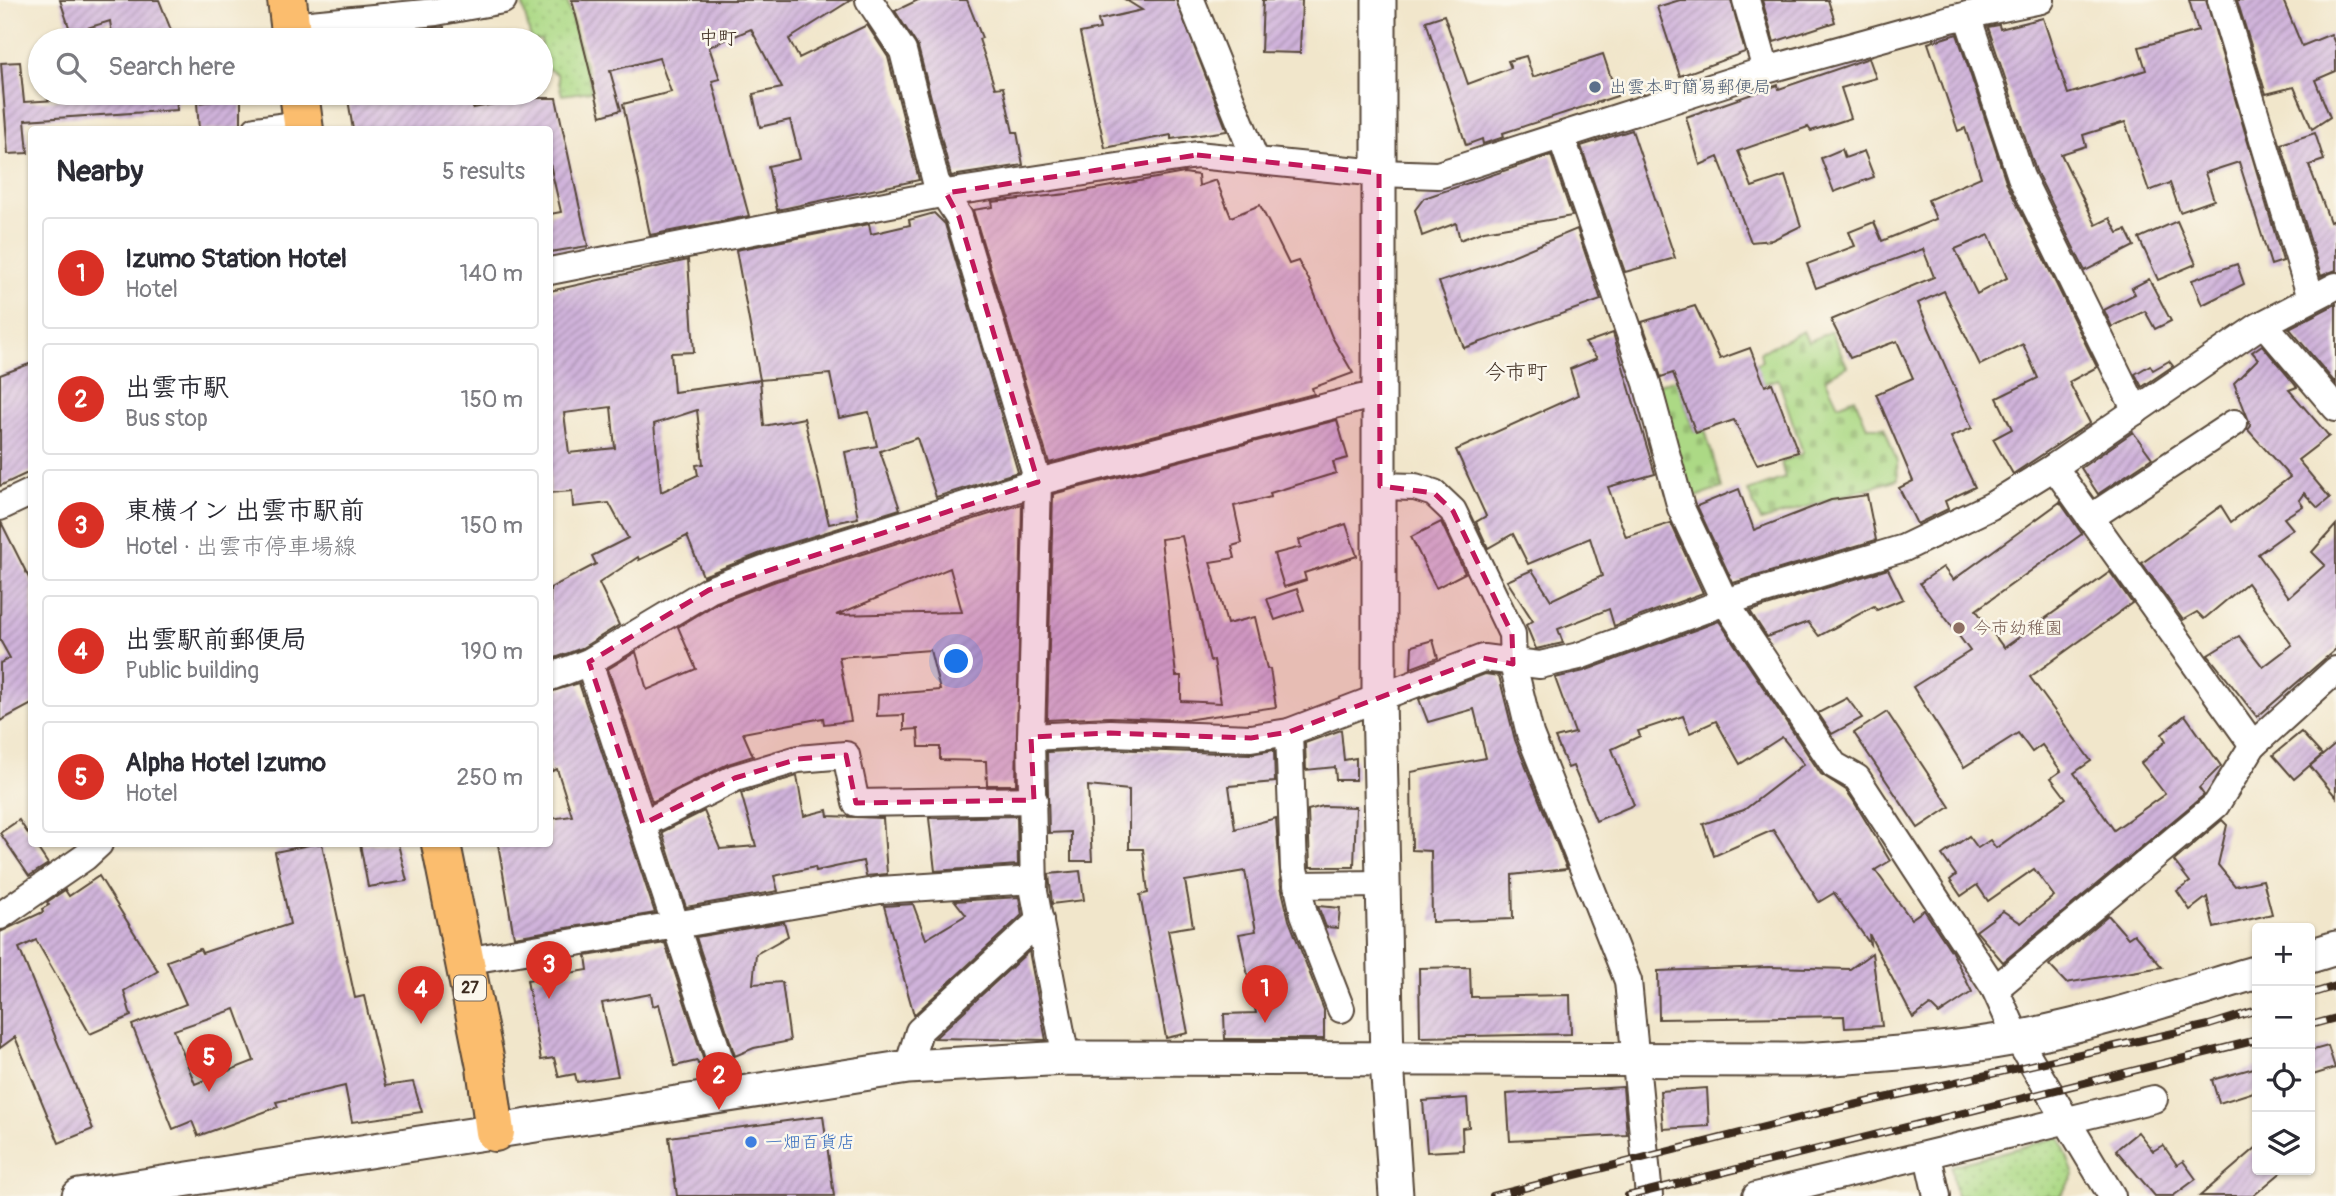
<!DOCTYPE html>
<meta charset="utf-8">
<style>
:root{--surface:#fff;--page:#f7f7f7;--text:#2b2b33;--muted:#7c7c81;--line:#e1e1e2;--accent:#d93025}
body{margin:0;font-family:Pangolin,"Klee One",sans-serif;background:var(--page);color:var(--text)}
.controls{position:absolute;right:21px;bottom:21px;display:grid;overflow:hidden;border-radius:7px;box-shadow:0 2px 5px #0004}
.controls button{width:63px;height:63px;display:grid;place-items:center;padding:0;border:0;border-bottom:2px solid var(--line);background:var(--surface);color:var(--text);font:35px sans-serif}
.you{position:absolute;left:957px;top:662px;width:24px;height:24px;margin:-18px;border:5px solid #fff;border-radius:50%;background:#1a73e8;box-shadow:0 0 0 10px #1a73e833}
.badge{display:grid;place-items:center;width:46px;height:46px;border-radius:50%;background:var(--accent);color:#fff;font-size:23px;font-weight:700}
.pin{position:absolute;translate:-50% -58px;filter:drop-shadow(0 2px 4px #0008)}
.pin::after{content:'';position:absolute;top:37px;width:24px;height:21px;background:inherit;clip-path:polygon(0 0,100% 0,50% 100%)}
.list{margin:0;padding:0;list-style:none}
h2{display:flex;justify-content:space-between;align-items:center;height:91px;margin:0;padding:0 28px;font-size:30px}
h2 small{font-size:23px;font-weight:400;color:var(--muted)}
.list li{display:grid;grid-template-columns:46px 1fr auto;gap:21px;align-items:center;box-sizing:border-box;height:112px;margin:0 14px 14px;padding:0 14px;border:2px solid var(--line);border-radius:7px}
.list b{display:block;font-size:26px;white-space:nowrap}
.list p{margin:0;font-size:23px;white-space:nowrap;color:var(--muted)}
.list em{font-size:23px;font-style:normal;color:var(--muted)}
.icon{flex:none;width:38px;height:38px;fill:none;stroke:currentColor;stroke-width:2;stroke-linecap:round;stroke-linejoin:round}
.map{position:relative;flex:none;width:2336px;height:1196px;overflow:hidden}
.search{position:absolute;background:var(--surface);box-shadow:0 2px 5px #0004;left:28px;top:28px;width:525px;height:77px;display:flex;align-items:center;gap:18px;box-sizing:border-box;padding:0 24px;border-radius:38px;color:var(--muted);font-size:26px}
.panel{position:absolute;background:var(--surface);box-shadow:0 2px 5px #0004;left:28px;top:126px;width:525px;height:721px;border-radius:7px}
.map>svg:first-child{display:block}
</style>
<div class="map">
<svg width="2336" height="1196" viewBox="0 0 2336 1196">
<defs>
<pattern id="cemetery-stones" width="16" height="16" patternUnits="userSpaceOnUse" patternTransform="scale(1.75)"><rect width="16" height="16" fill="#acd985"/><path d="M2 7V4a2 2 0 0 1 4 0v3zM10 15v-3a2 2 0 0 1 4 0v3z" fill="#95ba72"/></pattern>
<pattern id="park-dots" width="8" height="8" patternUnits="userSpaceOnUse" patternTransform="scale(1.75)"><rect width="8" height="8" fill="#acd985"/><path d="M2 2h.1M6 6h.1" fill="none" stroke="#95ba72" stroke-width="1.8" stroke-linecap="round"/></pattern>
<pattern id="building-hatch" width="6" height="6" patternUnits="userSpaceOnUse" patternTransform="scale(1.75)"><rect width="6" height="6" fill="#d0b3db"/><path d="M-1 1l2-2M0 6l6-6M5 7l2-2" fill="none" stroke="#aa92b1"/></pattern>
</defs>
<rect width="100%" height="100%" fill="#fbf7ec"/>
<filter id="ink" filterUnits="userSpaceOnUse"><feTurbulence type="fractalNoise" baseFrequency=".0143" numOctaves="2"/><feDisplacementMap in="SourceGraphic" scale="14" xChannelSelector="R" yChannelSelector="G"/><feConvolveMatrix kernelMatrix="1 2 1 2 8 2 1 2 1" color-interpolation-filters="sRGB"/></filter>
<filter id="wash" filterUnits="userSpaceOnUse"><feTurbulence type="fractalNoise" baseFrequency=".00686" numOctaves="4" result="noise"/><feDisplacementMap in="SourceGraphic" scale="28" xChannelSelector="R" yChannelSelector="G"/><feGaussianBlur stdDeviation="1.57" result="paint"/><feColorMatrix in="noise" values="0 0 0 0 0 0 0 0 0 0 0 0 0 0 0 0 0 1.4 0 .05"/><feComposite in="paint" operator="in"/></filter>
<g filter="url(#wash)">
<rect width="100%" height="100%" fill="#f1e6cb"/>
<g fill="url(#cemetery-stones)" stroke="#748252" stroke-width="2">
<polygon points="1803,331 1808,342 1831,331 1847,366 1825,378 1838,405 1855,398 1867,427 1884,427 1897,462 1898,479 1761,521 1748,491 1785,478 1781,462 1803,453 1778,379 1756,386 1750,367 1762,361 1760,352"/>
<polygon points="1680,377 1680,390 1695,432 1705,430 1722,488 1686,501 1654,386"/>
</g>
<g fill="url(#park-dots)" stroke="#748252" stroke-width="2">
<polygon points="530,0 567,0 592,91 562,95 557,74 541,65 541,40 531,40 522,2"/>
<polygon points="2060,1137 2074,1175 2060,1196 1956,1196 1951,1166"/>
</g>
<g id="blocks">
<g fill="url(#building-hatch)" fill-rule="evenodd">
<polygon points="60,0 159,0 175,40 113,40 110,21 71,33"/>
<polygon points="572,0 851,0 789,39 799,58 867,25 888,57 919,180 777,210 768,166 800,159 790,120 760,127 753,94 782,88 751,29 709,47 720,79 712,81 749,216 650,235 623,104 671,92 659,58 610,71 621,110 601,116"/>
<polygon points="918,0 967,0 982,38 979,39 995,88 1003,87 1013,132 1017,132 1023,165 951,176 918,47 895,11"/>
<polygon points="1126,0 1176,0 1227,131 1171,139 1171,135 1105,148 1080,33 1100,29 1098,20 1142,10"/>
<polygon points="1263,0 1302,0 1300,53 1261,52"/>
<polygon points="1680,0 1731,0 1745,52 1680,76 1657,7"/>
<polygon points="1762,0 1828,0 1835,22 1774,42"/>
<polygon points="2189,0 2206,0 2283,261 2271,265 2239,162 2205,173 2214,200 2180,212 2170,183 2149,191 2125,122 2083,135 2086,146 2061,154 2096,225 2110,218 2118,233 2126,230 2134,246 2085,271 2036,171 1988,27 1999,25 2000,29 2043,18 2068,94 2146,70 2139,47 2198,31"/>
<polygon points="2237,0 2283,0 2302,46 2331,34 2336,46 2336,71 2315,80 2330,117 2312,129 2294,87 2266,94"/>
<polygon points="1444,15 1468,84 1511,68 1508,61 1526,56 1533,77 1603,54 1617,96 1503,133 1504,137 1483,144 1482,139 1466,145 1426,21"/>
<polygon points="444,27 444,40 339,40 339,37"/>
<path d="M1957,34L2007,184L2097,367L2069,382L2090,423L2013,474L1993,439L2012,429L1997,398L2038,378L2023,344L1980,365L1944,291L1918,303L1972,428L1951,437L1975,487L1945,501L1948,509L1917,524L1899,488L1913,481L1876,394L1913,378L1897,341L1850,358L1831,320L1934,277L1923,249L1816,288L1807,264L1855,246L1849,232L1874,222L1882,241L1936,219L1928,200L1981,177L1965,128L1958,131L1928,43ZM1989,235L2007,278L1977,294L1955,249Z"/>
<polygon points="1869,58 1876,78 1841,88 1851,118 1811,131 1808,127 1738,151 1752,187 1785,176 1801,226 1772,240 1751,242 1718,157 1700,165 1686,117 1778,85 1779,89"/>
<polygon points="20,62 24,102 176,93 177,110 25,120 28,153 8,154 1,63"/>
<polygon points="347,93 470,93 473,108 516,100 514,93 535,93 536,98 556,98 588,246 550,252 550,214 561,212 550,164 550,130 353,130"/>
<polygon points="241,98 241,128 199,130 197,103"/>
<polygon points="1632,130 1675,258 1625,272 1581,146"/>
<polygon points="2315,133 2324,160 2309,165 2330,222 2336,219 2336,270 2321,276 2281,144"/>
<polygon points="1842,149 1845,158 1864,151 1874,177 1834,192 1821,158"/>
<polygon points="1551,155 1572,216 1484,231 1460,240 1456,223 1422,236 1415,210 1424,198"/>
<polygon points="1184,173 1198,175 1199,186 1216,180 1231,217 1260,205 1289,264 1298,261 1309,280 1332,337 1353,373 1312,388 1314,394 1049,463 973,210 993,207 992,202 1067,194"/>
<path d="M934,213L945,224L1018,472L936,497L917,438L880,451L900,509L766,551L703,576L687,536L639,560L638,557L599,583L619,625L582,648L550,660V588L596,564L592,556L628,538L609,503L573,507L572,491L550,493V291L688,260L694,352L671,353L674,392L760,380L764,426L804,418L829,524L858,518L845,452L877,446L869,412L839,418L830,374L760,380L736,250L869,224L871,234L910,225L909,220ZM611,407L615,448L569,453L564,413ZM697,410L703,464L696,465L698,475L661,492L654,424Z"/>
<polygon points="2177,221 2196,264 2158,280 2139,238"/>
<polygon points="1577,229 1601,300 1464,348 1439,282 1493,264"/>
<polygon points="2237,264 2244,284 2202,305 2192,280"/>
<polygon points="2149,279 2171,321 2155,329 2145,311 2112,327 2104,310 2135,294 2132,288"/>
<polygon points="2336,304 2336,384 2289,328"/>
<polygon points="1695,306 1720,359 1750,348 1765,386 1772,383 1798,452 1757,464 1734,420 1696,433 1673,373 1661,377 1642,322"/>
<polygon points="1613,333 1655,474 1608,487 1626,537 1671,523 1703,593 1614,626 1609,609 1558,629 1563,643 1536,649 1526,625 1533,621 1507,581 1532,570 1551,600 1602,576 1590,538 1528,564 1513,534 1488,548 1476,522 1486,516 1456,450 1578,395 1570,369 1597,358 1585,343"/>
<polygon points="2262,345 2297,387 2289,390 2329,436 2298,460 2330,498 2318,508 2304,493 2299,500 2303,506 2284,518 2293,529 2258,554 2289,597 2325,565 2312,552 2336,525 2336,649 2257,717 2208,655 2239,636 2263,667 2292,645 2247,583 2204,619 2197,612 2183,620 2142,563 2221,506 2231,522 2290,477 2248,430 2251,426 2234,383 2258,359 2252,352"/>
<polygon points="2169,361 2173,366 2142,387 2135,374 2150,365 2153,370"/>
<polygon points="32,363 32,471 0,486 0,375"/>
<path d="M1337,420L1348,458L1333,462L1336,473L1270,493L1271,497L1234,506L1242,543L1232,546L1235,558L1210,562L1227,624L1255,617L1267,669H1270L1276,707L1185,720L1110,717L1047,720L1053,494ZM1182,536L1210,661L1214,660L1221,703L1181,701V676H1176L1161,539Z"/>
<polygon points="2133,432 2152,458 2098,494 2081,468"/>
<polygon points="1739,489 1754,530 1831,500 1867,495 1876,540 1733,583 1697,506"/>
<polygon points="2060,502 2082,534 1976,610 2004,648 2110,572 2132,603 2030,677 2091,761 2074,773 2114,830 2165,794 2141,763 2166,741 2162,734 2185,715 2221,766 2199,788 2204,795 2003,962 1976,931 2003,911 2021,923 2054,896 2034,869 1988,901 1977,885 1961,896 1950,880 1956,875 1942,855 1969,836 1978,848 1990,840 1996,848 2066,798 2051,778 2061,771 2042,745 2032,752 2018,733 1964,767 1913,687 1970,651 1920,583 1943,567 1953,580"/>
<path d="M1022,504L1016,785H987L986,761L940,760V747H919L918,729L904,730V715L877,716L878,695L940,690L930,650L839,657L851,721L824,724L823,718L743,733L753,756L728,764L652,802L608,669L636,652L647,690L696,669L678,627L716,604L776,581ZM950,568L962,612L836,615Z"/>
<polygon points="1,522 32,584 32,704 0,721 0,663 10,658 0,640"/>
<polygon points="1441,522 1465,573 1436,588 1411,537"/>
<polygon points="1346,524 1357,556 1304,573 1306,580 1284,587 1274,554 1301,547 1299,540"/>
<polygon points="1888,569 1903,599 1877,610 1874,606 1819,636 1808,622 1767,637 1750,611"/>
<polygon points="1297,589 1304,610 1275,620 1267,599"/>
<polygon points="1719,621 1821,774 1846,790 1853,800 1890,861 1875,870 1911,919 1924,910 1952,952 1972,992 1939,1014 1930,1005 1913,1018 1869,934 1870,944 1834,893 1819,902 1773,830 1714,856 1703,824 1744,810 1804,764 1782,737 1740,764 1716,721 1690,733 1683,716 1638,731 1640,736 1612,749 1634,805 1596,821 1573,766 1568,768 1555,738 1575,733 1555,678 1584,671"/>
<polygon points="1433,640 1438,658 1411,668 1412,646"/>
<polygon points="1485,674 1499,676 1515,740 1567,869 1512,875 1513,919 1432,922 1431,851 1412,850 1411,772 1486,758 1474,709 1428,722 1419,699"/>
<polygon points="579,683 655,913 514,937 498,844 550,844 550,819 572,816 557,769 550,772 550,692"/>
<polygon points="1847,698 1862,718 1832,734 1818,713"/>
<polygon points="1887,712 1950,807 1918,828 1854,733"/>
<polygon points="1341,730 1344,760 1356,758 1356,780 1336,780 1335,767 1306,770 1305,743"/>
<polygon points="2301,732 2322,755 2294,779 2273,755"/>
<polygon points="2336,744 2336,797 2310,766"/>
<polygon points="1110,749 1250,754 1274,750 1275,782 1229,786 1235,829 1276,818 1281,886 1289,920 1324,1010 1324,1039 1225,1039 1224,1014 1256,1013 1239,934 1256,931 1245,871 1185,881 1193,926 1168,930 1188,1033 1166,1038 1140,895 1148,893 1143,849 1129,849 1129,790 1088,786 1092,861 1071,861 1071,832 1049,833 1047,752"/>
<polygon points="797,776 804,816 827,810 828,816 883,818 887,874 866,876 863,861 816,871 815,867 774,876 778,891 686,907 662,832 704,811 720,849 756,846 741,793"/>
<polygon points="1323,806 1356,807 1354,867 1310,867 1308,810"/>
<polygon points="1017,816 1018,865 935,871 929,818"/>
<polygon points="19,820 48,864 29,876 0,833"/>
<polygon points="2222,820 2227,825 2218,865 2235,886 2263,880 2272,914 2214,928 2207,897 2190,910 2177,891 2190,882 2174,861"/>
<path d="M314,844H322L355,998L364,996L385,1086L413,1082L422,1112L352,1122L345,1086L276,1102L278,1107L198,1136L192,1121L173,1129L132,1025L186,1004L167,961L200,949L202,953L290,924L275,852ZM235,1009L254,1061L195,1084L174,1030Z"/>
<polygon points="360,844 398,844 407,881 368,887"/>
<polygon points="1080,871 1084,900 1052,904 1049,874"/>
<polygon points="99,876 158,971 124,991 131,1016 90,1034 36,940 19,948 93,1129 59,1143 15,1037 0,1048 0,932 43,912 42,909 49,905 47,902 65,890 69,896"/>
<polygon points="1019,897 1022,915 914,1015 884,906 913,904 926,939 966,915 955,901"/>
<polygon points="1318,906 1340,908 1338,928 1326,927"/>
<polygon points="2108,915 2128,938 2134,934 2162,967 2066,983 2049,965"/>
<polygon points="784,922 788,936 756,954 753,984 782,982 790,1041 754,1048 735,1056 696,937"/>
<polygon points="665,943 705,1064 698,1064 697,1061 675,1066 659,1004 653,1006 651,994 602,1003 618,1076 577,1082 575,1074 559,1077 554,1058 541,1060 527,980 588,970 586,956"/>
<polygon points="1029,951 1046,1040 935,1038"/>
<polygon points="1872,953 1882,1026 1845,1028 1844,1016 1659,1019 1658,971 1769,967 1850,969"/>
<polygon points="1470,967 1471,997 1570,995 1571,1034 1420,1037 1419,968"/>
<polygon points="2328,1046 2335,1068 2310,1076 2310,1051"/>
<polygon points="2257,1067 2257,1091 2219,1103 2212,1080"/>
<polygon points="1623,1087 1627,1135 1510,1141 1507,1094"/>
<polygon points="1707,1088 1709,1126 1663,1129 1660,1091"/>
<polygon points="1467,1098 1469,1127 1462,1128 1463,1150 1427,1152 1423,1101"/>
<polygon points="823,1116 834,1196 677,1196 669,1137"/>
<polygon points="2138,1132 2153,1151 2163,1145 2177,1165 2183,1161 2196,1179 2173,1196 2155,1196 2116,1150"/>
<polygon points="2257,1147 2257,1170 2284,1170 2253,1196 2200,1196"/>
</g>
</g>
</g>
<g filter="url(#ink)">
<use href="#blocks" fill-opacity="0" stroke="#564638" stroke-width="2"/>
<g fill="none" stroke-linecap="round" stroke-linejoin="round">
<defs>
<g id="minor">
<polyline points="869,0 903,51 936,182 959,217 1038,482 1031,737 1034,892 1066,1058"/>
<polyline points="1191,0 1255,159"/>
<polyline points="1746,0 1766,70"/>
<polyline points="2221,0 2311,298"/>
<polyline points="1967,15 2021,177 2136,411"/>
<polyline points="290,26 436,12 503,0"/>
<polyline points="256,130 304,124"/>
<polyline points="1561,136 1647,383 1681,508 1725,602 1834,765 1857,778 1995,989 2017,1038 2112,1196"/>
<polyline points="550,271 946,193 1197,155 1379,173 1438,175 1766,70 1950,19 2041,0"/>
<polyline points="2264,324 2336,408"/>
<polyline points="2054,467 2253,745"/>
<polyline points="1380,486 1415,487 1434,493 1453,511 1512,634 1513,664 1530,734 1628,981 1649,1196"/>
<polyline points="0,507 32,492"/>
<polyline points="2090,518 2234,423"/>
<polyline points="589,662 731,1093"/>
<polyline points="550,677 589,662 709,590 771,566 1038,482 1361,398 1381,397"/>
<polyline points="1289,732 1294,869 1304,914 1341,1009"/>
<polyline points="1031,737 1110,733 1251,738 1289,732 1483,658 1540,665 1579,656 1725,602 1904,548 1991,506 2054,467 2259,326 2336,286"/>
<polyline points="643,824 735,778 798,759 846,755 856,803 1034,800"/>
<polyline points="1297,885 1383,884"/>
<polyline points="0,916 85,857 99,844"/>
<polyline points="465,961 880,890 1034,880"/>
<polyline points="1995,989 2216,805 2253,745 2336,670"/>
<polyline points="908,1067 919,1031 1040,920"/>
<polyline points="1928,1156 1937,1196"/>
<polyline points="1756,1196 2154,1099"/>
</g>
<g id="tertiary">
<polyline points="1379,0 1379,698 1387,1061 1396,1196"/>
<polyline points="2310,956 2336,948"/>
<path d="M79,1196L908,1067L1066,1058L1804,1060C1875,1055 1946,1051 2016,1038C2098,1023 2178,996 2257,972"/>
</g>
<g id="primary">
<polyline points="287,0 292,40"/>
<polyline points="299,93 304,130"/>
<polyline points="441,844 486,1067 495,1132"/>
</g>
</defs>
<use href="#minor" stroke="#564638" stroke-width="30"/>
<use href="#tertiary" stroke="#564638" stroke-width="37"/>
<use href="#primary" stroke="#564638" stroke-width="42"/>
<use href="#minor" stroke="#fff" stroke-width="26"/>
<use href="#tertiary" stroke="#fff" stroke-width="33"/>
<use href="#primary" stroke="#fbbd6e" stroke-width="38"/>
<defs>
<g id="rail">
<polyline points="2310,994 2336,986"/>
<polyline points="2310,1025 2336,1018"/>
<polyline points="1493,1196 1827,1111 2209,1025 2257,1010"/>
<polyline points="1628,1196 2257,1040"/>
</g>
</defs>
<use href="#rail" stroke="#3b2a1e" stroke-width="8"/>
<use href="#rail" stroke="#fbf7ec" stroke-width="5" stroke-dasharray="16" stroke-linecap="butt"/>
</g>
</g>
<path fill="#c2185b" fill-opacity="0.2" stroke="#c2185b" stroke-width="5" stroke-dasharray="14 9" stroke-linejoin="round" d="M1197,155L1379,173L1380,486L1434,493L1453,511L1512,634L1513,664L1483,658L1289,732L1251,738L1110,733L1031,737L1034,800L856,803L846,755L798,759L735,778L643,824L589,662L709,590L1038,482L959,217L946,193Z"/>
<circle fill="#5c6f8a" stroke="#fbf7ec" stroke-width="2.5" cx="1595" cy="87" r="7"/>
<circle fill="#8d6e63" stroke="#fbf7ec" stroke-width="2.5" cx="1959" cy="628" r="7"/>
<circle fill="#3f7fe0" stroke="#fbf7ec" stroke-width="2.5" cx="751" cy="1142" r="7"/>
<g text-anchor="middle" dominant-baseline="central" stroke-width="5" stroke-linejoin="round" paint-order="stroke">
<rect fill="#fbf7ec" stroke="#75685c" stroke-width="2" x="454" y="975.5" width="32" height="25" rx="5"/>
<g font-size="16" font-weight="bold" fill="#3b2a1e">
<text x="470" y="988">27</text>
</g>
<g font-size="18" fill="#4e5e75" stroke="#fbf7ec" text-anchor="start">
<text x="1609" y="87">出雲本町簡易郵便局</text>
</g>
<g font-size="18" fill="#785e54" stroke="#fbf7ec" text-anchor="start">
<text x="1973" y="628">今市幼稚園</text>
</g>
<g font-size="18" fill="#366cbe" stroke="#fbf7ec" text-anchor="start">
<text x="765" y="1142">一畑百貨店</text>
</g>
<g font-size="19" fill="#3b2a1e" stroke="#fbf7ec">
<text x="718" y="38">中町</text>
</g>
<g font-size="21" fill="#3b2a1e" stroke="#fbf7ec">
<text x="1516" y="372">今市町</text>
</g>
</g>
</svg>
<div class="controls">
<button>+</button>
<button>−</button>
<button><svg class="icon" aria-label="locate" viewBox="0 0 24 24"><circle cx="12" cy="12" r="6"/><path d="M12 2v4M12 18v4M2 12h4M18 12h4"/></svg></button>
<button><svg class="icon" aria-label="layers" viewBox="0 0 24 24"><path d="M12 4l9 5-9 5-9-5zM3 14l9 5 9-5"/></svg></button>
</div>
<div class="you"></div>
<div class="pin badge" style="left:1265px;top:1023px">1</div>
<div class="pin badge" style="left:719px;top:1110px">2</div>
<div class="pin badge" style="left:549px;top:999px">3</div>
<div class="pin badge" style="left:421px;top:1024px">4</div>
<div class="pin badge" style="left:209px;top:1092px">5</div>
<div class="search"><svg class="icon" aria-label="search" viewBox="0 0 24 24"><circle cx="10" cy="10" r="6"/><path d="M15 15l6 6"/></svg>Search here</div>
<section class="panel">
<h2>Nearby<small>5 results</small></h2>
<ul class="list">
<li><span class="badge">1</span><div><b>Izumo Station Hotel</b><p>Hotel</p></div><em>140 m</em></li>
<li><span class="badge">2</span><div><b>出雲市駅</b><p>Bus stop</p></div><em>150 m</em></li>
<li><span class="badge">3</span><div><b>東横イン 出雲市駅前</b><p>Hotel · 出雲市停車場線</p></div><em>150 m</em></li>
<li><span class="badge">4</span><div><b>出雲駅前郵便局</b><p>Public building</p></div><em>190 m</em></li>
<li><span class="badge">5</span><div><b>Alpha Hotel Izumo</b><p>Hotel</p></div><em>250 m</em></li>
</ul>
</section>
</div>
